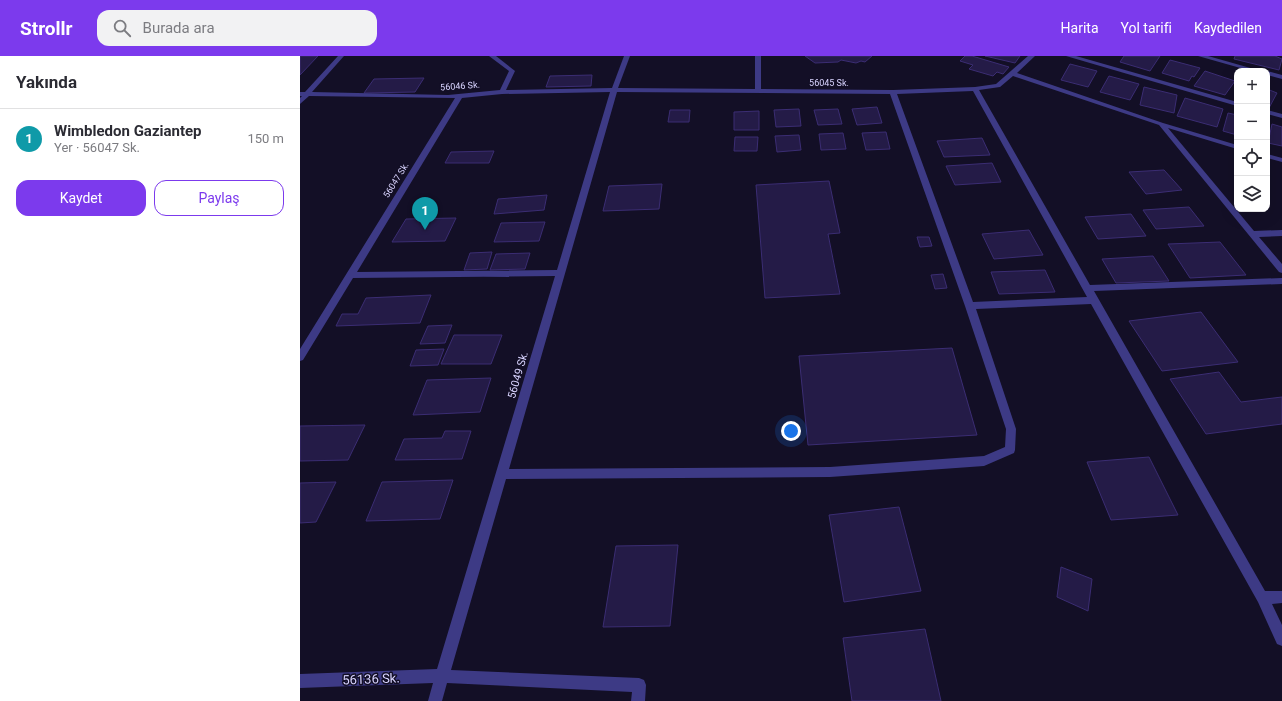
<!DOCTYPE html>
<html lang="tr">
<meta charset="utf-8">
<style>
:root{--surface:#fff;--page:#f2f2f3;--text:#2b2b33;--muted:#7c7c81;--line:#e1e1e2;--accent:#7c3aed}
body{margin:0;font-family:Roboto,sans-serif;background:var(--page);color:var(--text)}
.controls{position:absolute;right:12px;top:12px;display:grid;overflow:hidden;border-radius:8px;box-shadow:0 4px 16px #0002}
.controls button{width:36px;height:36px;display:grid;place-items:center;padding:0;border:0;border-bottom:1px solid var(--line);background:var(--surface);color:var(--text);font:20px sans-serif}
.you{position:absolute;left:491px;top:375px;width:14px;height:14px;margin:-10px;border:3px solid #fff;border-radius:50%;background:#1a73e8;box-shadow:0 0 0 6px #1a73e833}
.badge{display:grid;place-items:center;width:26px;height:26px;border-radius:50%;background:var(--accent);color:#fff;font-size:13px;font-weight:700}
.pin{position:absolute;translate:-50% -33px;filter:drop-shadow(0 1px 2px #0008)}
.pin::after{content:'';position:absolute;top:21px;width:14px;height:12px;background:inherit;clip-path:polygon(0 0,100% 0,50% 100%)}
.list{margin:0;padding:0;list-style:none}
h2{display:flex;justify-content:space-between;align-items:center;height:52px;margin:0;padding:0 16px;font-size:17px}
h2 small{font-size:13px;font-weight:400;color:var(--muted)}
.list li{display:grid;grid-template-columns:26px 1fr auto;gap:12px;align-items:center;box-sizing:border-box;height:60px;padding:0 16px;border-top:1px solid var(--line)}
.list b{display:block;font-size:15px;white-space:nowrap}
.list p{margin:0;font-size:13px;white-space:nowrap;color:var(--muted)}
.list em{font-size:13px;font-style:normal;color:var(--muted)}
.actions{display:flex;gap:8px;padding:12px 16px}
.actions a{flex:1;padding:9px 0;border:1px solid var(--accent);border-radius:12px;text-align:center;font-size:14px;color:var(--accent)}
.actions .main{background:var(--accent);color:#fff}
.icon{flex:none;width:22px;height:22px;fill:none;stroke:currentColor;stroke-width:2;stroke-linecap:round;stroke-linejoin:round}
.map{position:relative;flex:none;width:982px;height:645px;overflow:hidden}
header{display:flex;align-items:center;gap:24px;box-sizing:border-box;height:56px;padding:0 20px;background:var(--accent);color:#fff}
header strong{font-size:19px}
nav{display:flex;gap:22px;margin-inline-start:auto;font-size:14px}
.search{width:280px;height:36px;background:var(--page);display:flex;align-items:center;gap:10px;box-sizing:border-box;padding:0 14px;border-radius:12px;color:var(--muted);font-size:15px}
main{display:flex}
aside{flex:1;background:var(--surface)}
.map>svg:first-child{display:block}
</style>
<header>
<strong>Strollr</strong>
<div class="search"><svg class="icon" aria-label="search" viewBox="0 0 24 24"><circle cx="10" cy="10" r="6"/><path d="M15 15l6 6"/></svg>Burada ara</div>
<nav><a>Harita</a><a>Yol tarifi</a><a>Kaydedilen</a></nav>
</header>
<main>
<aside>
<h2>Yakında<small></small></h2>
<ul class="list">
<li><span class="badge" style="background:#0f9aa8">1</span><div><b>Wimbledon Gaziantep</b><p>Yer · 56047 Sk.</p></div><em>150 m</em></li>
</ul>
<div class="actions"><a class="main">Kaydet</a><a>Paylaş</a></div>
</aside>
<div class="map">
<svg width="982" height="645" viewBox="0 0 982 645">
<rect width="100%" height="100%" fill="#130f26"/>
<g fill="#241b47" stroke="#3b2d73">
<polygon points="0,0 18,0 0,19"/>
<polygon points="505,0 572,0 565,6 561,5 556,7 541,4 538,6 515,7"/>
<polygon points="665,0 672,0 709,11 703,18 697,16 693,20 669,13 673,9 660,5"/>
<polygon points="685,0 720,0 715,7"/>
<polygon points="824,0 860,0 850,15 820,6"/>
<polygon points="935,0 975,0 982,3 979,14 934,3"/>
<polygon points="870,4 900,12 894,21 892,20 889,25 862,17"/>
<polygon points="770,8 797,15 788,31 761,24"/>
<polygon points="905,15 935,25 925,39 894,30"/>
<polygon points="292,19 291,30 246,31 250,20"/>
<polygon points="809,20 839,28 830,44 800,36"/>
<polygon points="124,22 115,36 64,37 74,23"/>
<polygon points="844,31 877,39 874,57 840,49"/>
<polygon points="967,33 977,37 969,52 967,52"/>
<polygon points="885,42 923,53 917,71 877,60"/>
<polygon points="577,51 582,67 557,69 552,53"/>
<polygon points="499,53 501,70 476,71 474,54"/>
<polygon points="538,53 542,68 518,69 514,54"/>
<polygon points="370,54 390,54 389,66 368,66"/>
<polygon points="459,55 459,74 434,74 434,56"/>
<polygon points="928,57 937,59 937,79 923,75"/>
<polygon points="972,68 982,71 982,90 968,87"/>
<polygon points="586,76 590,93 566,94 562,77"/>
<polygon points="543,77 546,93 521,94 519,78"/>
<polygon points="499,79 501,94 477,96 475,80"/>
<polygon points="435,81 458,81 457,95 434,95"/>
<polygon points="682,82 690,99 644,101 637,85"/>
<polygon points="194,95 189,107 145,107 151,96"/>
<polygon points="692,107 701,126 655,129 646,110"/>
<polygon points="864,114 882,134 846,138 829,116"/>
<polygon points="529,125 540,177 528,178 540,238 465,242 456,129"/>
<polygon points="362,128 359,153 303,155 309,130"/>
<polygon points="247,139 244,154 194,158 198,143"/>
<polygon points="889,151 904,170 856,173 843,154"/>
<polygon points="831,158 846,180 798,183 785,161"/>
<polygon points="156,162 145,185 92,186 106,163"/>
<polygon points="245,166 239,185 194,186 201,167"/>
<polygon points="729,174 743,199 694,203 682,178"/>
<polygon points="617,181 629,181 632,190 620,191"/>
<polygon points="920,186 946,219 890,222 868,188"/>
<polygon points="192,196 187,213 164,214 170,197"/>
<polygon points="230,197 225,213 190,214 196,198"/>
<polygon points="853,200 869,225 816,227 802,203"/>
<polygon points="745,214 755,236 699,238 691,216"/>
<polygon points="643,218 647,232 635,233 631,219"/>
<polygon points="131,239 120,267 36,270 42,258 58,258 66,242"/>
<polygon points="901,256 938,306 862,315 829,265"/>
<polygon points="152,269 145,287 120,288 128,270"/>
<polygon points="154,279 202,279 191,308 141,308"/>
<polygon points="652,292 677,379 508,389 499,300"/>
<polygon points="144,293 138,309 110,310 116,294"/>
<polygon points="919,316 941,346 982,341 982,368 906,378 870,323"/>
<polygon points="191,322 180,356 113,359 127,324"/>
<polygon points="65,369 48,404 0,405 0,370"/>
<polygon points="145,375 171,375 162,403 95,404 104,383 142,382"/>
<polygon points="849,401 878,459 811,464 787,406"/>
<polygon points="153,424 140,463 66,465 82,426"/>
<polygon points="36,426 16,466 0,467 0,427"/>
<polygon points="599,451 621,535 544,546 529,459"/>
<polygon points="378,489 370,570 303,571 316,490"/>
<polygon points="761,511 792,523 788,555 757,541"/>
<polygon points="625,573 641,645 552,645 543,582"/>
</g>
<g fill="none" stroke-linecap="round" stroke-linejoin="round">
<g fill="#3d3a85" fill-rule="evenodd">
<path d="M38,0H44L12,36L148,39L200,34L209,15L189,0H196L215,15L206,34L312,32L324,0H330L318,32L455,33V0H461V33L593,34L675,31L696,28L728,0H735L717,17L863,67L937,89V93L868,72L954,175L982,174V180L959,181L982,208V217L979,216L859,69L713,20L700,31L679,34L790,229L982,222V228L794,235L965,535H982V547L972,548L982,569V590L977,588L958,546L791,248L676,253L716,373L715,394L714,397L684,410L530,421L206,423L151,614L339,622L344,624L346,629L345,645H331L332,636L147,627L142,645H128L133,627L0,632V618L137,613L255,220L53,222L3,304L0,305V293L155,42L9,40L0,48V42L2,40H0V36H5ZM673,35L787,241L673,246L597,38ZM310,36L257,214L57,216L162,42L202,38ZM317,36L590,38L665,250L706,373L705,391L684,400L530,411L209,413Z"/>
<polygon points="766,0 776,0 937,46 937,50"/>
<polygon points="898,0 908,0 961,15 951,15"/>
<polygon points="967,15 982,19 982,23 967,19"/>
<polygon points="967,54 982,58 982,62 967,58"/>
<polygon points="967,98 982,102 982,106 967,102"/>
</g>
</g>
<g text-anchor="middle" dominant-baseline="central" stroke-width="3" stroke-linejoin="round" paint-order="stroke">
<g font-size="9" fill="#d9d4ff" stroke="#130f26">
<text x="529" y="27">56045 Sk.</text>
<text transform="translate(160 30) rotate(-4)">56046 Sk.</text>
<text transform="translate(96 124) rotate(-58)">56047 Sk.</text>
</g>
<g font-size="11" fill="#d9d4ff" stroke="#130f26">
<text transform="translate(218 319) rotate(-74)">56049 Sk.</text>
</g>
<g font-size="13" fill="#d9d4ff" stroke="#130f26">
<text transform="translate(71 623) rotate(-2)">56136 Sk.</text>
</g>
</g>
</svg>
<div class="controls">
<button>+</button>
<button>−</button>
<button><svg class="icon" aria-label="locate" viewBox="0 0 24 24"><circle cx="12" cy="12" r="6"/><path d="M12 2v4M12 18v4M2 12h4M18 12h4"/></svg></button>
<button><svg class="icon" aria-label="layers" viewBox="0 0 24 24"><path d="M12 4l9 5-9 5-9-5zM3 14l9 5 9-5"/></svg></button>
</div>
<div class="you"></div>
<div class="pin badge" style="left:125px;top:174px;background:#0f9aa8">1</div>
</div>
</main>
